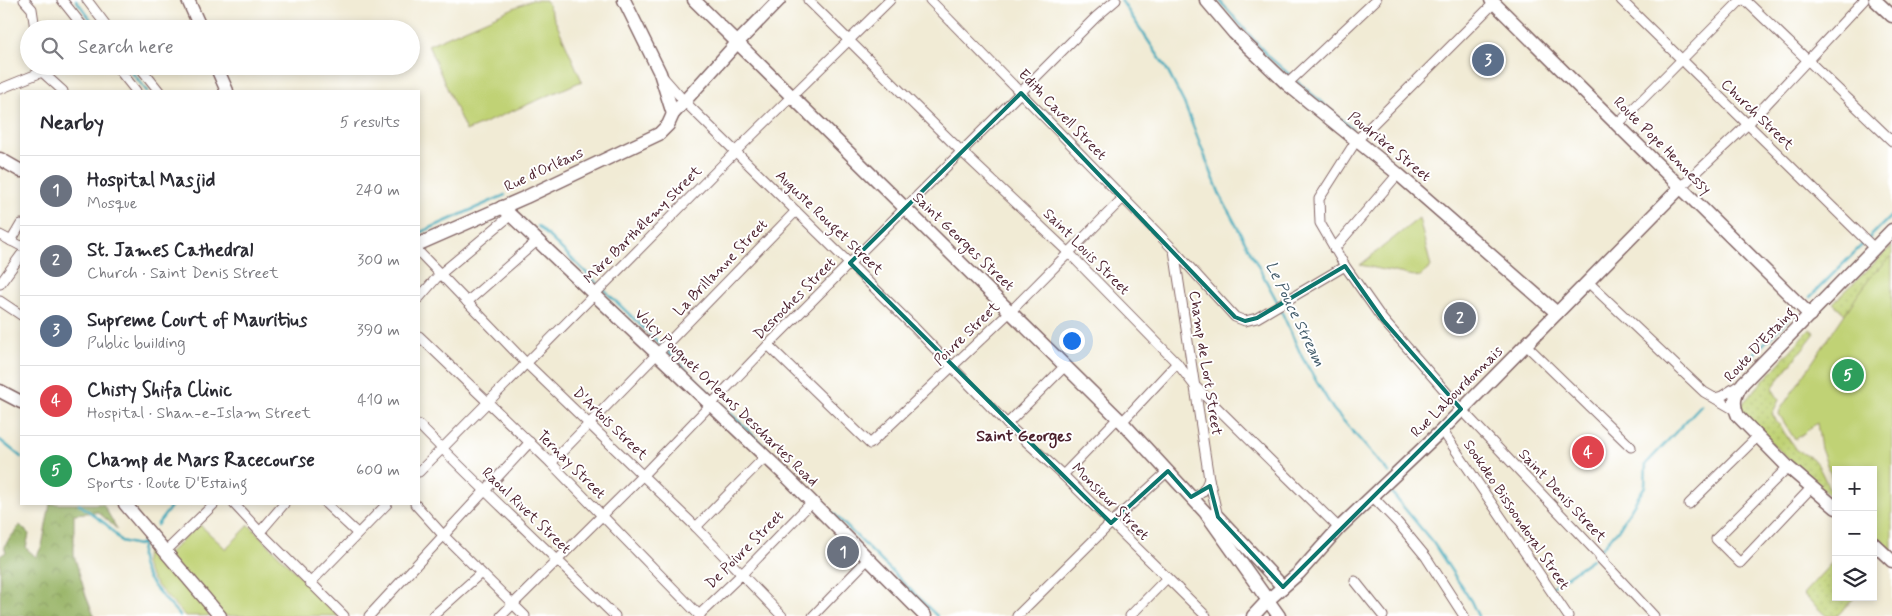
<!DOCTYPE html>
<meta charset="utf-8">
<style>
:root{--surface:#fff;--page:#f2f2f3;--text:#2b2b33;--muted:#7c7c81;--line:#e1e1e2;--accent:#d1495b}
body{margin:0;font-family:Mynerve,sans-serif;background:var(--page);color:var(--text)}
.controls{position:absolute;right:15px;bottom:15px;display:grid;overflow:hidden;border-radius:0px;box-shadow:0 2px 8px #0003}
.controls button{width:45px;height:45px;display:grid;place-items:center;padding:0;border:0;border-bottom:1px solid var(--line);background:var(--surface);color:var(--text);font:25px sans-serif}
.you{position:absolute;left:1071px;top:340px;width:18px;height:18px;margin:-12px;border:4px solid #fff;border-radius:50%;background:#1a73e8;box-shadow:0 0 0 8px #1a73e833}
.badge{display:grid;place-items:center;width:32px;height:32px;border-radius:50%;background:var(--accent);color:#fff;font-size:16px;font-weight:700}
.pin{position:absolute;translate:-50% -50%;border:2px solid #fff;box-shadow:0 1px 5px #0006}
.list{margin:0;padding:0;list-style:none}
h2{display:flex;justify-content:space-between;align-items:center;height:65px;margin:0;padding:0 20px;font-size:21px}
h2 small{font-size:16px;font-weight:400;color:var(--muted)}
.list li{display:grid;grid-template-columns:32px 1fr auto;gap:15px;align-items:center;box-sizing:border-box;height:70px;padding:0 20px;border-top:1px solid var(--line)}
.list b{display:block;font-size:19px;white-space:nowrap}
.list p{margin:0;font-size:16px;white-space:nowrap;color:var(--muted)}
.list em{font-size:16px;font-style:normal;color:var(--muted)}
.icon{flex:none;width:28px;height:28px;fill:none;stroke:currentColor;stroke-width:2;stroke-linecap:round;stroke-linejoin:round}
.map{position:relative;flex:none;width:1892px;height:616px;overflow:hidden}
.search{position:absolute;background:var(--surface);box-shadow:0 2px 8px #0003;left:20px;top:20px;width:400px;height:55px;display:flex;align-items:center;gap:12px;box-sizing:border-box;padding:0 18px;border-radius:28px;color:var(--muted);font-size:19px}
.panel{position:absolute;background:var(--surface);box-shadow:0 2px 8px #0003;left:20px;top:90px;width:400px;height:415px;border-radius:0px}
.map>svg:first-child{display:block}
</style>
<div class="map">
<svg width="1892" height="616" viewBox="0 0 1892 616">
<defs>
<pattern id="grass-dots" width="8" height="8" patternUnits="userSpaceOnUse" patternTransform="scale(1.25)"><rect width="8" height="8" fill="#c0d275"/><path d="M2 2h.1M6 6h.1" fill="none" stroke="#a6b465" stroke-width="1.8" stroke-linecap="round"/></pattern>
<pattern id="forest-crowns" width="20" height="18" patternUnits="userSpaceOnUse" patternTransform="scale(1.25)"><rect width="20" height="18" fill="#98b466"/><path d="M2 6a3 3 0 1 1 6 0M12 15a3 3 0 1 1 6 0" fill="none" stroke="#7e9254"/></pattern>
</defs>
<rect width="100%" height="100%" fill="#fff"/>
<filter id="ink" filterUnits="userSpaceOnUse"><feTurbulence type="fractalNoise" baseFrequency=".02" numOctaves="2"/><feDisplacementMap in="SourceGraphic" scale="10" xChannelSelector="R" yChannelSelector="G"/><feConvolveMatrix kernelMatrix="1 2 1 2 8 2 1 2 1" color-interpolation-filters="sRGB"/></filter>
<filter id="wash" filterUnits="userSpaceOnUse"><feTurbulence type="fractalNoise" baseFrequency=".0096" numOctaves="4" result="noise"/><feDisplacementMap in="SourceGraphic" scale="20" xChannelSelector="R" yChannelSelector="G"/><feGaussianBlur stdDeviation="1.12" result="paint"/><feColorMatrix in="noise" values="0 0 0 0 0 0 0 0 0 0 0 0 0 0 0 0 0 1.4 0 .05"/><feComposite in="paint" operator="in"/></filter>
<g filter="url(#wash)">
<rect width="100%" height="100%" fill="#f1ebd5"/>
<g fill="url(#grass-dots)" stroke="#857850">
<polygon points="1892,246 1892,256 1870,278 1846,315 1833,303"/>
<polygon points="1810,329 1815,333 1772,388 1779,400 1772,414 1796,450 1812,458 1818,465 1836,502 1745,419 1741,409 1742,404"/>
<polygon points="1836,558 1836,597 1855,597 1837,616 1826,616 1803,594"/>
</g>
<polygon fill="url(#forest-crowns)" stroke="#716a48" points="50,504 103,504 117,529 98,512 74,514 74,555 86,596 94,616 0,616 0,556 6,552 4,546 20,525 29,534 26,548 36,557 42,546"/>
<g fill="#c0d275" stroke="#857850">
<polygon points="532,0 546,0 582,81 466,131 428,45"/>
<polygon points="1419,218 1431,267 1419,277 1360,265"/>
<polygon points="1892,256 1892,554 1873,536 1873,470 1836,470 1836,488 1821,449 1817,423 1795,440 1779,414 1780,410 1857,296 1870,278"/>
<path d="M199,524L226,549L249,525L339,616H185C174,603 143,576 145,559C145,552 151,548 156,544L167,555Z"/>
</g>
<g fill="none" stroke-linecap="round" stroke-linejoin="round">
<g stroke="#3ca9bb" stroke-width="2.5">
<polyline points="76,0 98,29"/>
<polyline points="1121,0 1165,66 1184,103 1220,195 1278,303"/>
<polyline points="1219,0 1268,56 1290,75"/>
<polyline points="127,66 147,91"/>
<polyline points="1297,81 1352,129"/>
<polyline points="538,226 661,345"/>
<polyline points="419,233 505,195"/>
<polyline points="1868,239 1892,215"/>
<polyline points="1810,297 1864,243"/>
<polyline points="1280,308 1302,357 1333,409 1389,473"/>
<polyline points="665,349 784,466"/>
<polyline points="1740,368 1794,313"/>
<polyline points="0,440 21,457"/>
<polyline points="802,483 815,496"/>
<polyline points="1391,486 1391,492 1434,544 1471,601 1478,616"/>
<polyline points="79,504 107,525 121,541 138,545 143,543"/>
<polyline points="833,513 937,616"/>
<polyline points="157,525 173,504"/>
<path d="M145,540C129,569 163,595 180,616"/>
<polyline points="1601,549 1618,530 1645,486 1646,464 1701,405"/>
<polyline points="1552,587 1592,559"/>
</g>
</g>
</g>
<g filter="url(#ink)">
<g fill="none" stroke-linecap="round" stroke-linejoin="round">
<defs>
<g id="street">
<polyline points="24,0 32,9 35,29"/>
<polyline points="62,0 85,29"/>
<polyline points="87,0 109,29"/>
<polyline points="808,0 962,152 1069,253 1177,363 1194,385 1339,528"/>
<polyline points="930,0 1174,250 1235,317 1245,321 1257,318 1345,266"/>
<polyline points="1621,0 1874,248"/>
<polyline points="1745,0 1892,141"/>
<polyline points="1494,3 1356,141 1319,199 1320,223 1345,266 1383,320 1461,409 1604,560"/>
<polyline points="42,66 42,72 63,91"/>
<polyline points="116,66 136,91"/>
<polyline points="139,66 159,91"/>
<polyline points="663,77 684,101 913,326 1007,424 1063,475 1206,616"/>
<polyline points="1287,84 1376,0"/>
<polyline points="0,89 42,72"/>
<polyline points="1618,124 1741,0"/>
<polyline points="1681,187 1747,125 1864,0"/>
<polyline points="0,235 21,246"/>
<polyline points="11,241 21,224"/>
<polyline points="1334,249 1398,174"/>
<polyline points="1174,250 1209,479 1218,517"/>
<polyline points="419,252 526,363 696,527 782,616"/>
<polyline points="1588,282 1704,392 1735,410"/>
<polyline points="0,284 21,255"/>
<polyline points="419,298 439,275 511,215"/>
<polyline points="0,301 21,315"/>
<polyline points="467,302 538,240"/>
<polyline points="419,336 551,463 700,616"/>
<polyline points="768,345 870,444 1011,311 1123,198"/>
<polyline points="1526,345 1631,447"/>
<polyline points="1715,398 1722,396 1741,384"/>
<polyline points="1122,422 1177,363"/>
<polyline points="1007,424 1066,365"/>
<path d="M419,425C482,490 550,552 615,616"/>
<polyline points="1442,430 1568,616"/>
<polyline points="551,463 796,211"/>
<polyline points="1788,467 1716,539 1740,563 1812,487"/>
<polyline points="419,472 736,151 890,0"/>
<polyline points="1063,475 1118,418"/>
<path d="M1191,497C1202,496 1205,489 1209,479"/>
<polyline points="1373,497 1398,523 1426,557 1464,616"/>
<polyline points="234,504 260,532 344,616"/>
<polyline points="326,504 357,533"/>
<polyline points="415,504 443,535 525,616"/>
<polyline points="1689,504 1758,436"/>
<polyline points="696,527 765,457"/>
<polyline points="260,532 284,504"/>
<polyline points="166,551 214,504"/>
<polyline points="1600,558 1654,616"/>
<polyline points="1355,581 1383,616"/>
<polyline points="310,583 387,504"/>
<polyline points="699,615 742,574 811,503"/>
<polyline points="369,616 530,442"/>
<polyline points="433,616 481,573"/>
<polyline points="501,616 643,475 768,345 1096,17 1116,0"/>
<polyline points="813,616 867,560"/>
<polyline points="1017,616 1111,523 1168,471"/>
<polyline points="1130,616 1167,578"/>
</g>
<g id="secondary">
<polyline points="188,0 201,29"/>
<polyline points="624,0 660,73 673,114"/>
<polyline points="694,0 1122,422 1205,512 1279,616"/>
<polyline points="1206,0 1234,33 1287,84 1398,174 1557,313"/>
<polyline points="1491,0 1810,315"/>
<polyline points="1875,0 1892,16"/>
<polyline points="216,66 227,91"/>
<polyline points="0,159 21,171"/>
<polyline points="502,207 786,476 925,616"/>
<polyline points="419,244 526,197 659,134 668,125 673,114 737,43 779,0"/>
<polyline points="0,391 21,402"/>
<polyline points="125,504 220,616"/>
<path d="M1836,508L1788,467L1738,416C1732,403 1735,394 1743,383L1892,230"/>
<polyline points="1212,515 1218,517 1283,587"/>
<polyline points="1873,543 1892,561"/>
<polyline points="1253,616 1267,601 1299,573 1339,528 1442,430 1681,187"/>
</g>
</defs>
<use href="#street" stroke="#846666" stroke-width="11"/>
<use href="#secondary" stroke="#846666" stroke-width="15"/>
<use href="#street" stroke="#fff" stroke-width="9"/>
<use href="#secondary" stroke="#fff" stroke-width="12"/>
</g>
</g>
<path fill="none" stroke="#0f766e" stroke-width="4" stroke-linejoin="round" d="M1021,93L1235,317L1245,321L1257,318L1345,266L1383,320L1461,409L1283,587L1218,517L1210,486L1191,497L1168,471L1111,523L850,263Z"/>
<g text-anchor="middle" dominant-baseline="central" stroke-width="4" stroke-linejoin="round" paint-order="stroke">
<g font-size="15" fill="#4a1f2b" stroke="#fff">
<text transform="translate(1062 115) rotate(46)">Edith Cavell Street</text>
<text transform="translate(1757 115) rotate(44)">Church Street</text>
<text transform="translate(1662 146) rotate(45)">Route Pope Hennessy</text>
<text transform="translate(1389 147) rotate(39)">Poudrière Street</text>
<text transform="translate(544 170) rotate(-25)">Rue d'Orléans</text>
<text transform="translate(829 223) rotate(44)">Auguste Rouget Street</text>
<text transform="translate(643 225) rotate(-45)">Mère Barthélemy Street</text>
<text transform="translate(963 242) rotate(44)">Saint Georges Street</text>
<text transform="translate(1086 252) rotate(45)">Saint Louis Street</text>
<text transform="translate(721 268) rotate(-46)">La Brillanne Street</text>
<text transform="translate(795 299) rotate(-45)">Desroches Street</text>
<text transform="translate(967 334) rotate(-44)">Poivre Street</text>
<text transform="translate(1760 345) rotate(-47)">Route D'Estaing</text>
<text transform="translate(1205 363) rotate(81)">Champ de Lort Street</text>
<text transform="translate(1457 392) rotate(-45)">Rue Labourdonnais</text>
<text transform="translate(726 398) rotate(44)">Volcy Pougnet Orleans Deschartes Road</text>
<text transform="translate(610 424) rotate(44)">D'Artois Street</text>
<text transform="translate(571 465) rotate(45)">Ternay Street</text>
<text transform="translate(1562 496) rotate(47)">Saint Denis Street</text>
<text transform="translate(1110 502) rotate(45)">Monsieur Street</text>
<text transform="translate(526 511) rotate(44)">Raoul Rivet Street</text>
<text transform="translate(1516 515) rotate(56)">Sookdeo Bissoondoyal Street</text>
<text transform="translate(745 550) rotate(-45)">De Poivre Street</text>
</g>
<g font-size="16" font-style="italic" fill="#445d6c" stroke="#fff">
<text transform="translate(1295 314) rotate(64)">Le Pouce Stream</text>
</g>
<g font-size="16" font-weight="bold" fill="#4a1f2b" stroke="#fff">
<text x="1024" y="436">Saint Georges</text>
</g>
</g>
</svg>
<div class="controls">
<button>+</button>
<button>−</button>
<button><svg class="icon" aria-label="layers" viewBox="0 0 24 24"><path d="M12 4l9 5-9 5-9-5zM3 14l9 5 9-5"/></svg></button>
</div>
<div class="you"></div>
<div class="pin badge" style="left:843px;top:552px;background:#6b7280">1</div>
<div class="pin badge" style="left:1460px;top:318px;background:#6b7280">2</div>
<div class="pin badge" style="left:1488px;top:60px;background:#5c6f8a">3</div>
<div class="pin badge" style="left:1588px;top:452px;background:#e0444e">4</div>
<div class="pin badge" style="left:1848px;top:375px;background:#2e9e5b">5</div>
<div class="search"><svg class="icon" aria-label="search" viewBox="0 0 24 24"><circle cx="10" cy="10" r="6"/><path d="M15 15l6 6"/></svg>Search here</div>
<section class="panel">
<h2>Nearby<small>5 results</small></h2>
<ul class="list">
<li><span class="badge" style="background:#6b7280">1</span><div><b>Hospital Masjid</b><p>Mosque</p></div><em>240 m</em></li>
<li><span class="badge" style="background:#6b7280">2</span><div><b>St. James Cathedral</b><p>Church · Saint Denis Street</p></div><em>300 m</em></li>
<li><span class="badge" style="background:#5c6f8a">3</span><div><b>Supreme Court of Mauritius</b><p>Public building</p></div><em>390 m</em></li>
<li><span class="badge" style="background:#e0444e">4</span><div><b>Chisty Shifa Clinic</b><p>Hospital · Shan-e-Islam Street</p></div><em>410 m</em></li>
<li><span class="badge" style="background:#2e9e5b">5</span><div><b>Champ de Mars Racecourse</b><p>Sports · Route D'Estaing</p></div><em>600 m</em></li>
</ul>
</section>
</div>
